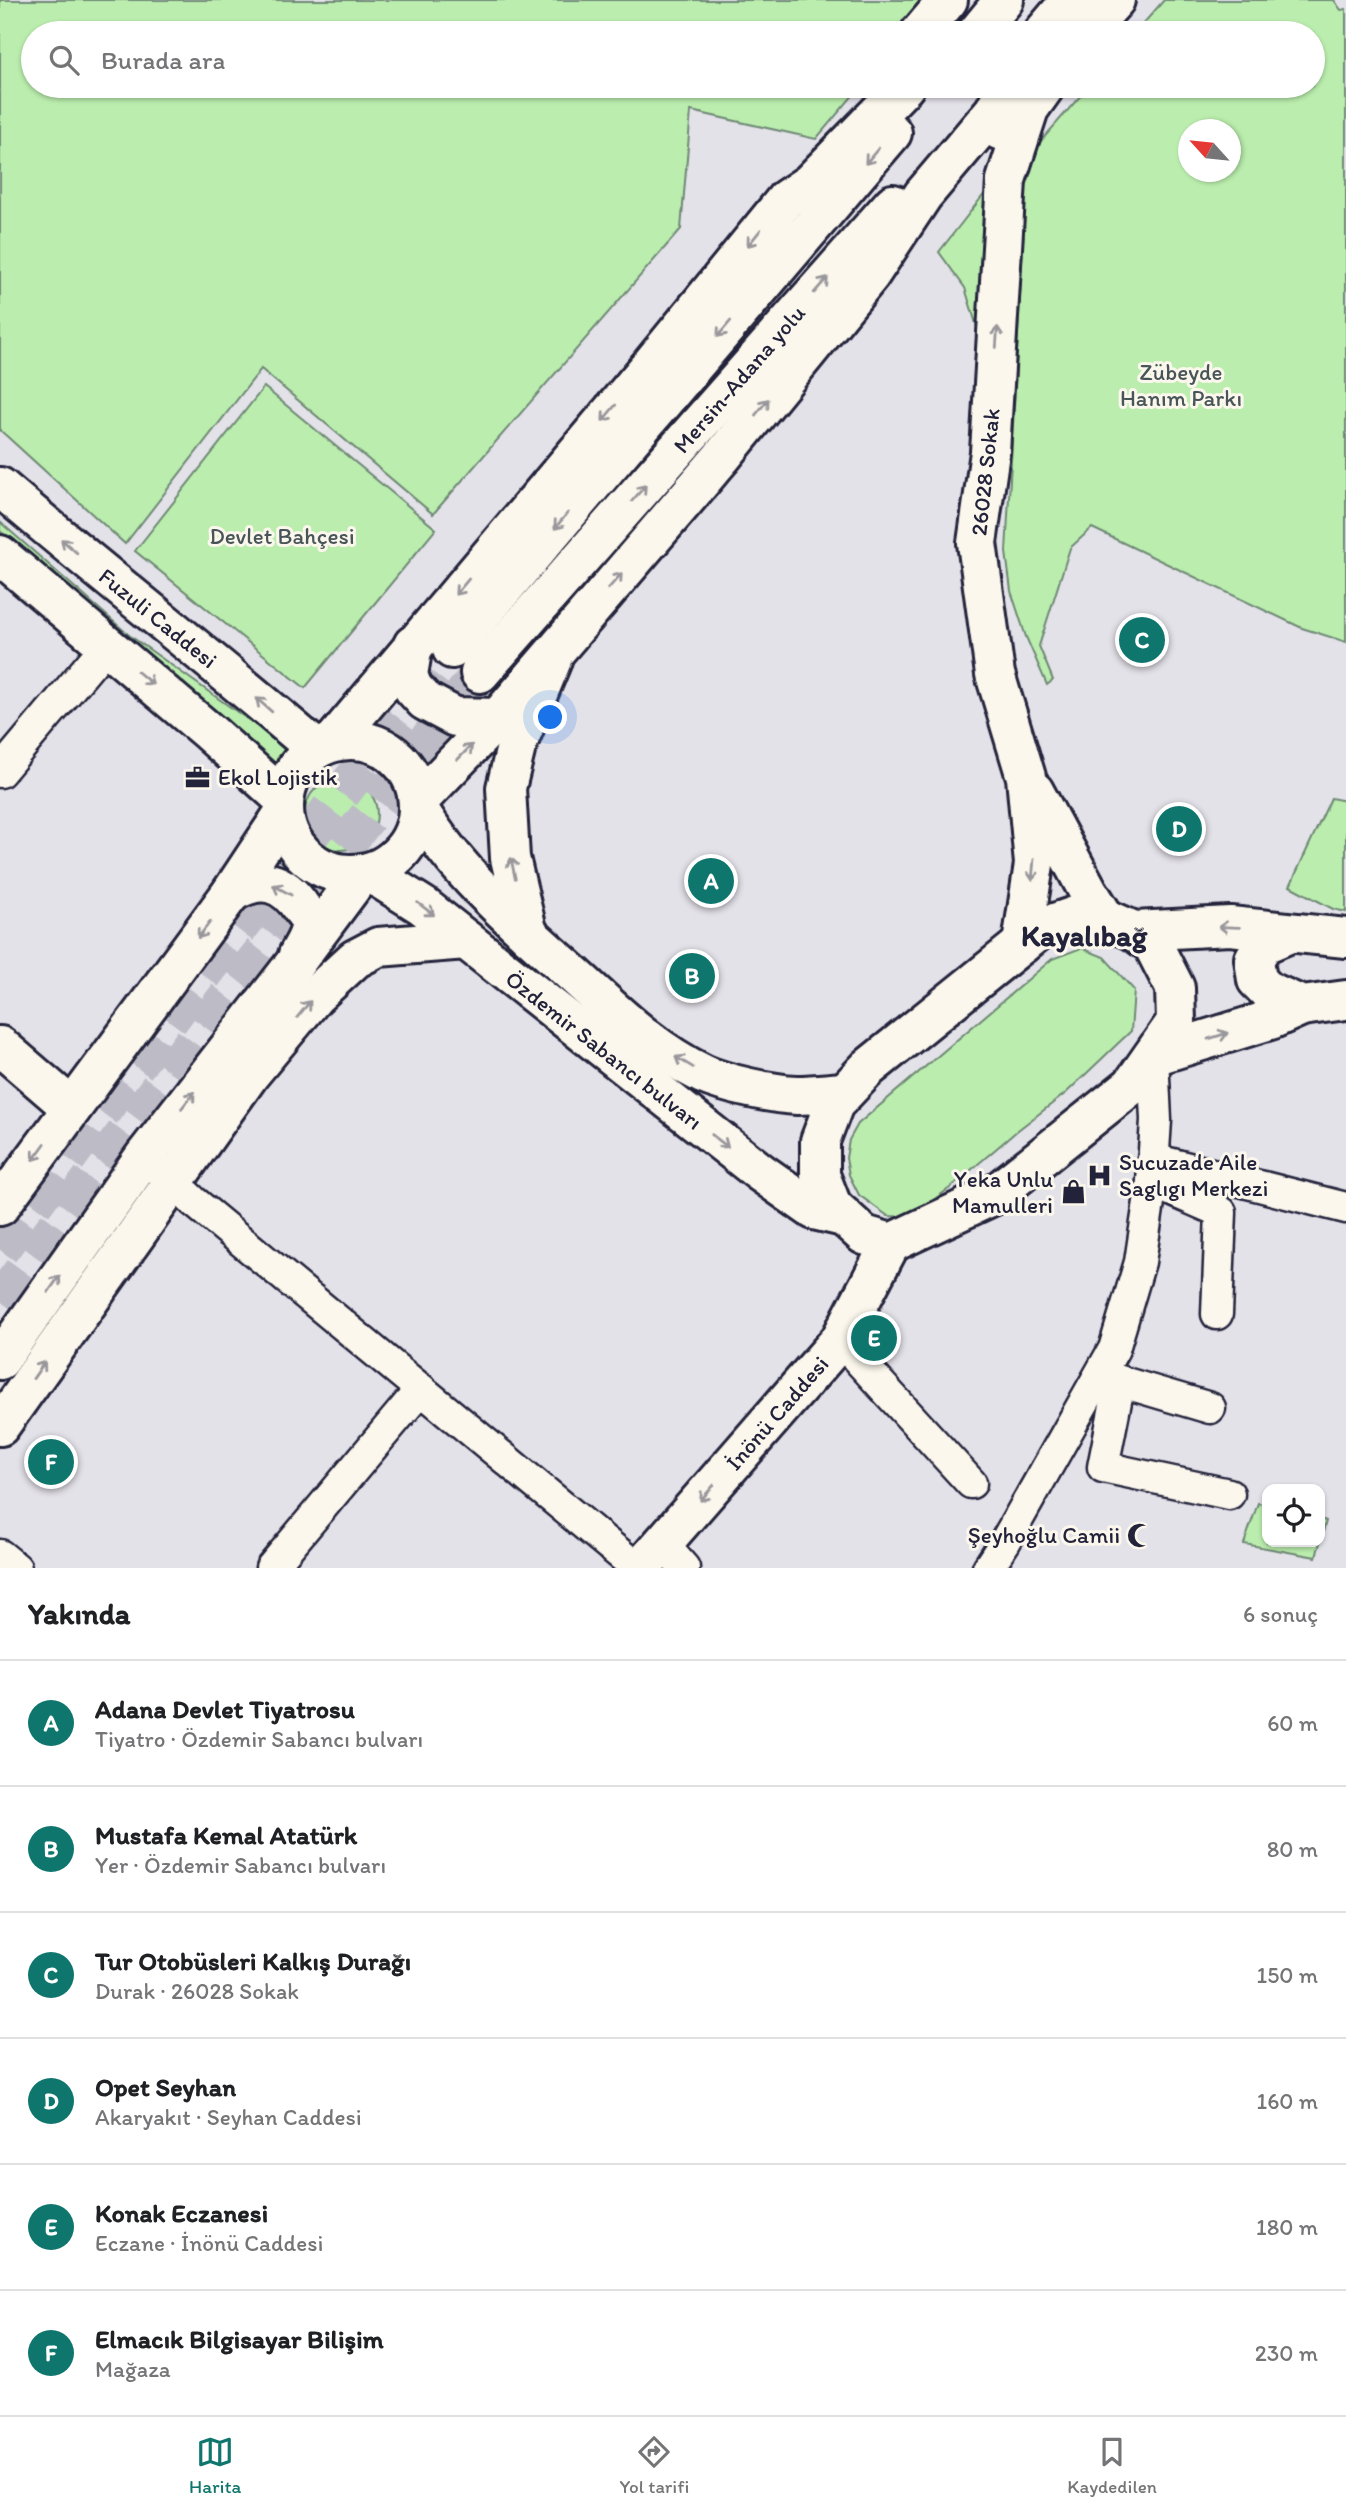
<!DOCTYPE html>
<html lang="tr">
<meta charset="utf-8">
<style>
:root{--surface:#fff;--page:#f2f2f2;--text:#202124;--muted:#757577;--line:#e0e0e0;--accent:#0f766e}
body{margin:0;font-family:Itim,sans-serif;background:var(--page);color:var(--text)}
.controls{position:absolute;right:21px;bottom:21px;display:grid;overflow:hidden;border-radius:14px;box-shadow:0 2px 5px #0004}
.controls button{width:63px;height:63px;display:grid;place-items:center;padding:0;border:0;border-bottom:2px solid var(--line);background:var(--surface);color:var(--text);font:35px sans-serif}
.compass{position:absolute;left:1178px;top:119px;width:63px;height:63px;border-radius:50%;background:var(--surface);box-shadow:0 2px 5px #0004;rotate:297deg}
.you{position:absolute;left:551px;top:718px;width:24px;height:24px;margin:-18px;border:5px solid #fff;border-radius:50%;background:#1a73e8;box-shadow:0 0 0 10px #1a73e833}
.badge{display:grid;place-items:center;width:46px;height:46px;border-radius:50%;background:var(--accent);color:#fff;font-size:23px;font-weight:700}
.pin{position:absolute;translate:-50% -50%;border:4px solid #fff;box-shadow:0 2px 7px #0006}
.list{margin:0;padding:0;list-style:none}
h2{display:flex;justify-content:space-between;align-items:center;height:91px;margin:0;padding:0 28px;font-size:30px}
h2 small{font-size:23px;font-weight:400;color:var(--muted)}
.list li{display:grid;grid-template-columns:46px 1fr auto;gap:21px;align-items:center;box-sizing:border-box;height:126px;padding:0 28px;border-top:2px solid var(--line)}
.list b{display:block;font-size:26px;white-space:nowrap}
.list p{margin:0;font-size:23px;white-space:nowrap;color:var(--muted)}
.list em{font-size:23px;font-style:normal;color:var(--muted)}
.icon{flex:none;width:38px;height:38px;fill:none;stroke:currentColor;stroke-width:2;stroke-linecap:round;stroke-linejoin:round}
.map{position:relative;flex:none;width:1346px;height:1568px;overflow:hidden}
.search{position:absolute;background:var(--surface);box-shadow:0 2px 5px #0004;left:21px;right:21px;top:21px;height:77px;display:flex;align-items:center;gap:18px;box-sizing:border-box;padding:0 24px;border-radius:38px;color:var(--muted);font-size:26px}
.sheet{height:847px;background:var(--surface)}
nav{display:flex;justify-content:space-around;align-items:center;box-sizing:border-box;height:98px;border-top:2px solid var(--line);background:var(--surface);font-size:19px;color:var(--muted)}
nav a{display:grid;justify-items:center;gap:4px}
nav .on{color:var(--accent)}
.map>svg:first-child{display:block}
</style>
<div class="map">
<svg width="1346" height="1568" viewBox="0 0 1346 1568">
<rect width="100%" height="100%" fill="#e4e2e9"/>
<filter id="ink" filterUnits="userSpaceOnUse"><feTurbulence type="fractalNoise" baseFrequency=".0143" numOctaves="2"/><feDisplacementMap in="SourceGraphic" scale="14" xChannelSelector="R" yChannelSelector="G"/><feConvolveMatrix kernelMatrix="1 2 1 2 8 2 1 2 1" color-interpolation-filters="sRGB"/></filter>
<g filter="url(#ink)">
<g fill="#bbeeae" stroke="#6e8874" stroke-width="2" fill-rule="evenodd">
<polygon points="0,0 933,0 905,33 33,33 33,86 861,86 816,139 691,111 681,229 433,514 261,369 125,544 0,430"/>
<path d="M1164,0H1334L1341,10L1346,9V642L1302,628L1092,528L1070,548L1039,646L1053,680L1047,685L1026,637L1011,591L1006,552L1025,206L1022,178L1033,150L1089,86H1313V33H1135ZM1188,130H1230V172H1188Z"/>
<polygon points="985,193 981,340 965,288 939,252"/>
<polygon points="264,387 436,529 305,688 135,551"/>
<polygon points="0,522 129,635 295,753 271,779 206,703 0,531"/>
<circle cx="341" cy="814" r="36"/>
<polygon points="1331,798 1346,801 1346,912 1333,909 1290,886"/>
<polygon points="1081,948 1104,957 1134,990 1131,1031 1066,1093 1018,1130 950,1188 909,1217 888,1216 859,1195 849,1175 846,1158 849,1140 858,1124 1052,959"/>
<polygon points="1258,1503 1267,1505 1267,1542 1320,1542 1320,1519 1326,1521 1316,1557 1244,1544"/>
</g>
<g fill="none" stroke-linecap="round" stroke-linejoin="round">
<g stroke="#bdbcc6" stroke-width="38" stroke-dasharray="38 19" stroke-linecap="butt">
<polyline points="0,1250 191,991 452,649"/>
<polyline points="0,1301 216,1011 480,673"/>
</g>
<defs>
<g id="street">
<polyline points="0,772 106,646"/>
<polyline points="1153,1159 1346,1208"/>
<polyline points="158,1168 193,1201 637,1568"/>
<polyline points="1152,1182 1221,1212 1217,1314"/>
<polyline points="840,1340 971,1483"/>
<polyline points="1102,1376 1210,1408"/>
<polyline points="1120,1381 1103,1467 1229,1494"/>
<polyline points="662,1543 684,1568"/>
<polyline points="0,1555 16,1568"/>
<polyline points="271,1568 421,1389"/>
<polyline points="988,1568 1005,1542 1114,1349 1140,1262 1152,1182 1156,1120 1153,1056"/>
</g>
<g id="secondary">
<path d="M0,487C104,576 212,659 316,749"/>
<polyline points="0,555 209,732 284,799"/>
<circle cx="351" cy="807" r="67"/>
<polyline points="1034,791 1088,891 1105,918"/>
<path d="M418,808C457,874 517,924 573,974C614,1011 653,1050 703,1074C725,1084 773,1094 797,1095C812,1095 829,1093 844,1092"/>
<polyline points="369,872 423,906 760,1172 814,1210 844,1217"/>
<polygon points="1078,915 1105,918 1134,931 1153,945 1175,988 1176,1022 1132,1085 994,1195 891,1243 864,1235 832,1206 820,1175 820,1141 834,1104 868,1068 1043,927"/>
<polyline points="1134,931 1230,926 1346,938"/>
<polyline points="1290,933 1264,944 1254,959 1257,980 1268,991 1302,1006"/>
<polyline points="528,934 510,858 506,788 516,747 552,660"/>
<polyline points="1022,944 1034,864 1026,777 995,674 977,543 990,452 1006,180 1029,109 1044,88"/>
<polyline points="0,1046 72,1108"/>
<polyline points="1153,1056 1273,1019 1302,1006 1346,1000"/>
<polyline points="641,1568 840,1340 891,1243"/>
</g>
<g id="highway">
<polyline points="920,33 948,0"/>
<polyline points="977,33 1004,0"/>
<polyline points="1043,33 1071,0"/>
<polyline points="1085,33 1115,0"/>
<polyline points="999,130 1038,86"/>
<polyline points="413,645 408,675 413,688 425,701 455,717 498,718"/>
<polyline points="452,649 892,133"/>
<polyline points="480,673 893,204"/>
<polyline points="333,742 650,366 786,199 810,183 905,86"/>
<polyline points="418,801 498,718 721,458 870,275 923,195 994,111 1007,86"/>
<path d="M231,893C260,875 283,880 302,909C305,913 309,918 310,923C311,935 303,945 298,955"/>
<polyline points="0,1206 231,893 284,813"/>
<polyline points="0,1360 144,1157 292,967 362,873"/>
<polyline points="0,1426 250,1074 315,996 355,959 378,947 466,940"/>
</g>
</defs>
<use href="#street" stroke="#22223b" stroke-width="35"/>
<use href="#secondary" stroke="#22223b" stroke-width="44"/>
<use href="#highway" stroke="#22223b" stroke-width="44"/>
<use href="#street" stroke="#fbf7ec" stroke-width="30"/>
<use href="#secondary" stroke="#fbf7ec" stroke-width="38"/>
<use href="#highway" stroke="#fbf7ec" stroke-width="38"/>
</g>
<defs><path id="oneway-shaft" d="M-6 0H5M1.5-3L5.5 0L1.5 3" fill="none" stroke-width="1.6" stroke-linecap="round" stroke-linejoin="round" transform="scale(1.75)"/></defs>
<g stroke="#99979c">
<use href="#oneway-shaft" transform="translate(872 156) rotate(130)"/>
<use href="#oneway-shaft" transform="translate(754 238) rotate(129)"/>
<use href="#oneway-shaft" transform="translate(821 285) rotate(-49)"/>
<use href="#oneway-shaft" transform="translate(724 329) rotate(130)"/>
<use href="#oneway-shaft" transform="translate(997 337) rotate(-86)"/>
<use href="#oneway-shaft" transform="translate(762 407) rotate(-51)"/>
<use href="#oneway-shaft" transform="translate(609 413) rotate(130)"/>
<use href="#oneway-shaft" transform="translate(639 493) rotate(-49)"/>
<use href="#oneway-shaft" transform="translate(561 521) rotate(130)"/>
<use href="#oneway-shaft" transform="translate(69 546) rotate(-139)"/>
<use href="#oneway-shaft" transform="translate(615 581) rotate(-49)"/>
<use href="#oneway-shaft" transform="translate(462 587) rotate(130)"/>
<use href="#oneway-shaft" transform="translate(145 678) rotate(40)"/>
<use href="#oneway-shaft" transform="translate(264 705) rotate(-139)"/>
<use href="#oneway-shaft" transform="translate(465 752) rotate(-46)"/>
<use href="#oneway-shaft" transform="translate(513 868) rotate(-102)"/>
<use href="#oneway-shaft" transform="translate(1033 870) rotate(95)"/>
<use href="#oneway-shaft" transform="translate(282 890) rotate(-151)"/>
<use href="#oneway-shaft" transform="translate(426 909) rotate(37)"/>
<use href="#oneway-shaft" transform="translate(1229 927) rotate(-178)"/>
<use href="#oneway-shaft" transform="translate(204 930) rotate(127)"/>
<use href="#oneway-shaft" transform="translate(304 1009) rotate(-51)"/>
<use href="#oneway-shaft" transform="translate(1218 1036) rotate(-17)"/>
<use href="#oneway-shaft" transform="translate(684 1062) rotate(-149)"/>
<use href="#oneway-shaft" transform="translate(188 1100) rotate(-52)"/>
<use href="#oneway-shaft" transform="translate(720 1141) rotate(38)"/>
<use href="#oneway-shaft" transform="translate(39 1152) rotate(126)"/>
<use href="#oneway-shaft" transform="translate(54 1284) rotate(-55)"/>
<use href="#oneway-shaft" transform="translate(39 1370) rotate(-55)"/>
<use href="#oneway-shaft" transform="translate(707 1493) rotate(131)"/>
</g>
</g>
<defs>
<symbol id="office-bare" viewBox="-9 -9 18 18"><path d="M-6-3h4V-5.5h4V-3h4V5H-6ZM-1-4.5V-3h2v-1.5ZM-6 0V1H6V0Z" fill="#22223b" stroke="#fbf7ec" stroke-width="2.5" paint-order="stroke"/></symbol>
<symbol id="hospital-bare" viewBox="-9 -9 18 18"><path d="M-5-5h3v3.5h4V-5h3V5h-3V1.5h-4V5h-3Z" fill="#22223b" stroke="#fbf7ec" stroke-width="2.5" paint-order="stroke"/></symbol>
<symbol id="shop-bare" viewBox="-9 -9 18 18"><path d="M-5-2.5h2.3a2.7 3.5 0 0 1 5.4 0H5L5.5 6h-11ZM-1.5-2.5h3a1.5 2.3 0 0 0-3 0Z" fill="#22223b" stroke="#fbf7ec" stroke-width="2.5" paint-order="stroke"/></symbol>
<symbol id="mosque-bare" viewBox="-9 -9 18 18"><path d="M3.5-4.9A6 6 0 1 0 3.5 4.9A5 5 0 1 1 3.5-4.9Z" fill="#22223b" stroke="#fbf7ec" stroke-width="2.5" paint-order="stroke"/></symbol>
</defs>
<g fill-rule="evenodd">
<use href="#office-bare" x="180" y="760" width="35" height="35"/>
<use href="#hospital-bare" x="1082" y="1158" width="35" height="35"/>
<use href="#shop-bare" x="1056" y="1174" width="35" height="35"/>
<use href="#mosque-bare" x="1122" y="1518" width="35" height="35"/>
</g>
<g text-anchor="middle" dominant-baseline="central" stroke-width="6" stroke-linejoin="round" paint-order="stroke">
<g font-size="23" fill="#485558" stroke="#fbf7ec">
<text x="1181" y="372">Zübeyde<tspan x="1181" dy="26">Hanım Parkı</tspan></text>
<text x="282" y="536">Devlet Bahçesi</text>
</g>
<g font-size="23" fill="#22223b" stroke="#fbf7ec">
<text transform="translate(739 379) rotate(-49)">Mersin-Adana yolu</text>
<text transform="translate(985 472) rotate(-84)">26028 Sokak</text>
<text transform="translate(158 618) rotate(39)">Fuzuli Caddesi</text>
<text transform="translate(604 1050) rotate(38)">Özdemir Sabancı bulvarı</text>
<text transform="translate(777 1413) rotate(-49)">İnönü Caddesi</text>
</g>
<g font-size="23" fill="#22223b" stroke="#fbf7ec" text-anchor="start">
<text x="218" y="777">Ekol Lojistik</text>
<text x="1119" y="1162">Sucuzade Aile<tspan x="1119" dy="26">Saglıgı Merkezi</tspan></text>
<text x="1053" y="1179" text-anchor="end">Yeka Unlu<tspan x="1053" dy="26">Mamulleri</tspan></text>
<text x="1120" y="1535" text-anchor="end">Şeyhoğlu Camii</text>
</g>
<g font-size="30" font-weight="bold" fill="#22223b" stroke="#fbf7ec">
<text x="1084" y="935">Kayalıbağ</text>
</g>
</g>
</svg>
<div class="controls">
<button><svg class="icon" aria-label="locate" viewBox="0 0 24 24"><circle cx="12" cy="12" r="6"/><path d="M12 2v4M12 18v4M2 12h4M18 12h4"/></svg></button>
</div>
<svg class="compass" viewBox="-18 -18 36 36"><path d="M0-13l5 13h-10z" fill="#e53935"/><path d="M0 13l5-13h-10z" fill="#757577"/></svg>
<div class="you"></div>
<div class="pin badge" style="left:711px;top:881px">A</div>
<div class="pin badge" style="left:692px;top:976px">B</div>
<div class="pin badge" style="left:1142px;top:640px">C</div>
<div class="pin badge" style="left:1179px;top:829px">D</div>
<div class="pin badge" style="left:874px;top:1338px">E</div>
<div class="pin badge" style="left:51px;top:1462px">F</div>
<div class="search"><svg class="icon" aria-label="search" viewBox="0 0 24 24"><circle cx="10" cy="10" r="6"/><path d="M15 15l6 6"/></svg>Burada ara</div>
</div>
<section class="sheet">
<h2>Yakında<small>6 sonuç</small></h2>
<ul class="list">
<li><span class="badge">A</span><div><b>Adana Devlet Tiyatrosu</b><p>Tiyatro · Özdemir Sabancı bulvarı</p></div><em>60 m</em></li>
<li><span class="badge">B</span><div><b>Mustafa Kemal Atatürk</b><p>Yer · Özdemir Sabancı bulvarı</p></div><em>80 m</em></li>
<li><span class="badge">C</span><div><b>Tur Otobüsleri Kalkış Durağı</b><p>Durak · 26028 Sokak</p></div><em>150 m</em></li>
<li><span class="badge">D</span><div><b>Opet Seyhan</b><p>Akaryakıt · Seyhan Caddesi</p></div><em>160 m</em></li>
<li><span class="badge">E</span><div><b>Konak Eczanesi</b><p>Eczane · İnönü Caddesi</p></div><em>180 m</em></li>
<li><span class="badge">F</span><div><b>Elmacık Bilgisayar Bilişim</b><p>Mağaza</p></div><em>230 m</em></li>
</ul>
</section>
<nav>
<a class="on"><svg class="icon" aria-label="map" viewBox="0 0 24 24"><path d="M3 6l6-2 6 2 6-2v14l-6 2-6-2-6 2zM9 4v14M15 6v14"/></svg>Harita</a>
<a><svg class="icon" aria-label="directions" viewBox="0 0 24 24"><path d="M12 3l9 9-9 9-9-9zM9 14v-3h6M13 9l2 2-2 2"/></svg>Yol tarifi</a>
<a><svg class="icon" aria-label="saved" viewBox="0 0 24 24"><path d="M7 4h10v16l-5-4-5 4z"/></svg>Kaydedilen</a>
</nav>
